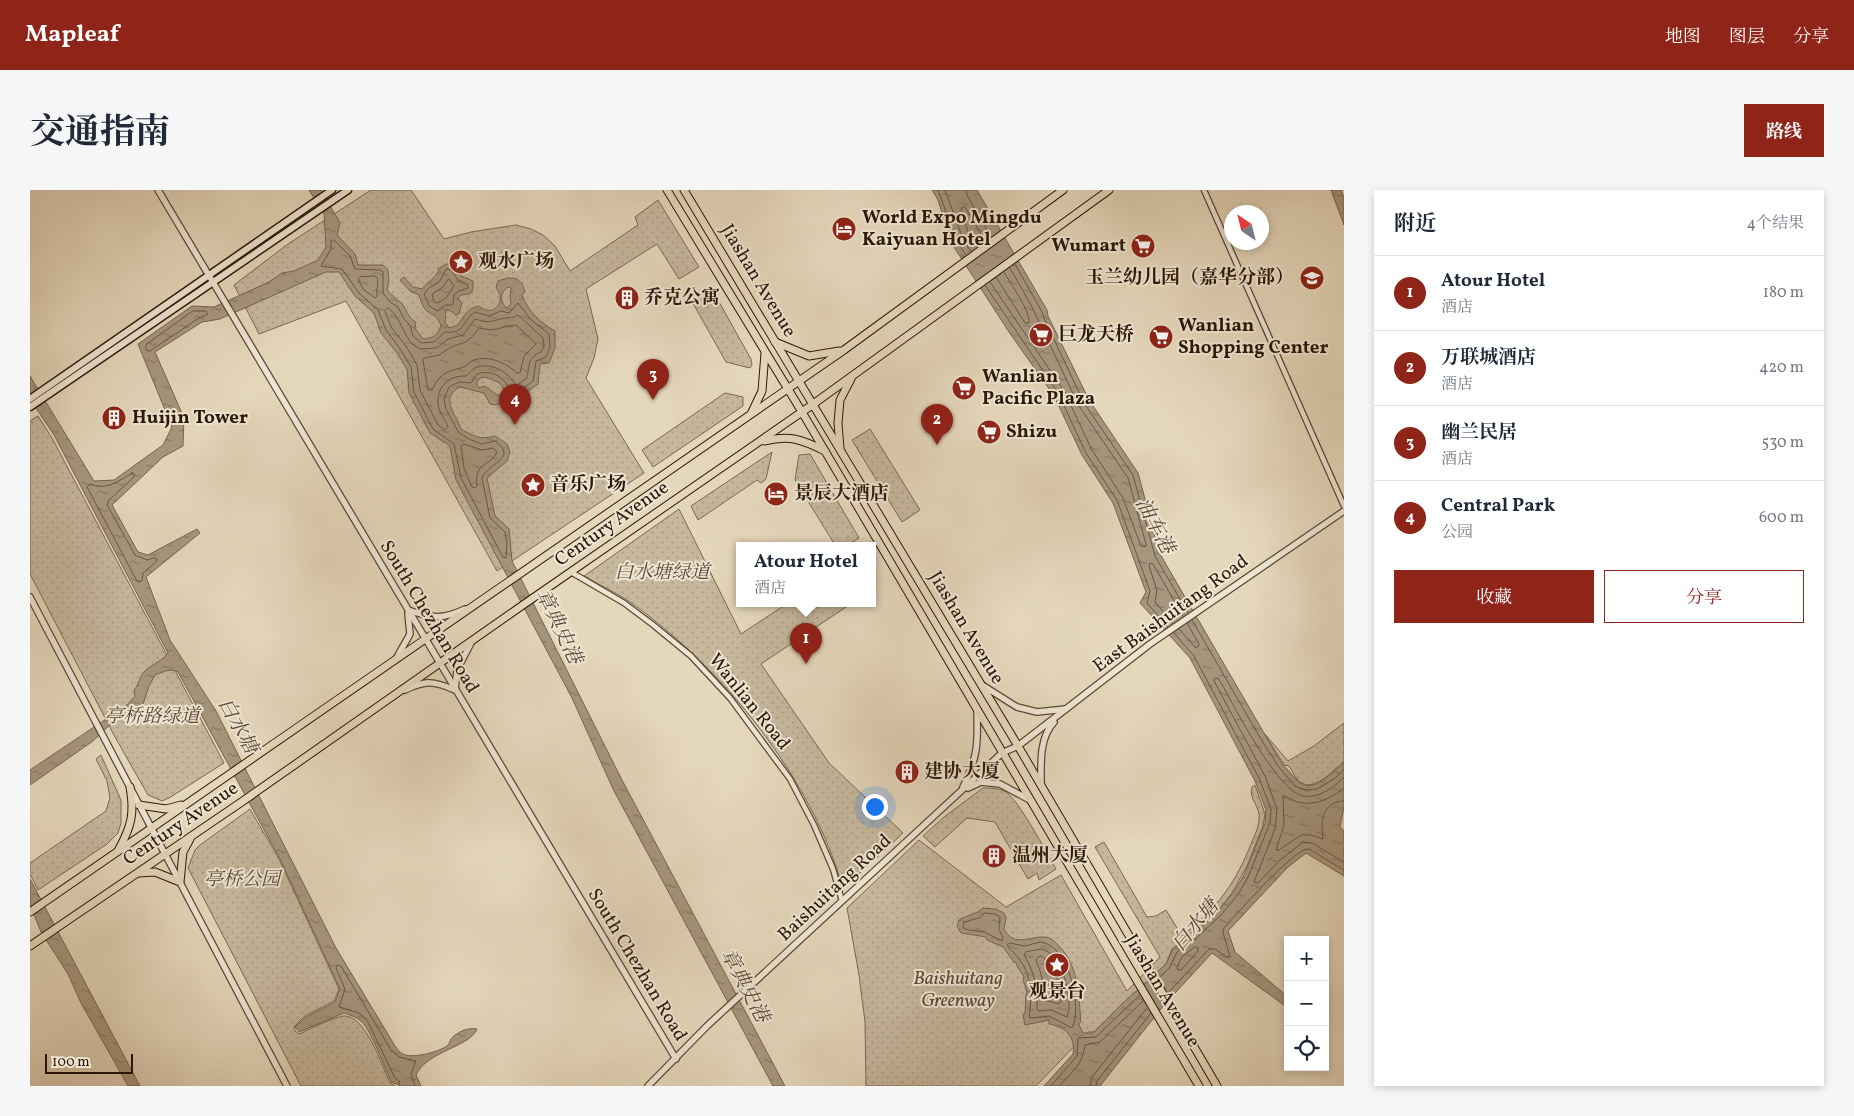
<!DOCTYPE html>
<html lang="zh">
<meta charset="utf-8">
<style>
:root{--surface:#fff;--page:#f6f6f7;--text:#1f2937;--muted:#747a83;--line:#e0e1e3;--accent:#8f2418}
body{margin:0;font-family:Vollkorn,"Noto Serif SC",serif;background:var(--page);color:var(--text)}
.controls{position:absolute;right:15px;bottom:15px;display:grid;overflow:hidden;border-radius:0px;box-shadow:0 2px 8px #0003}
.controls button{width:45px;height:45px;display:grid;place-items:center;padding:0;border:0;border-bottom:1px solid var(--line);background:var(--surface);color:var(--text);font:25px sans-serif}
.compass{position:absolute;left:1194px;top:15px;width:45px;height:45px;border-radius:50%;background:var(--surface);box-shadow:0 2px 8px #0003;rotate:325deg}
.scale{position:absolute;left:15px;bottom:12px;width:88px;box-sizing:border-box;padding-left:5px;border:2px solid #2c1808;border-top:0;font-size:14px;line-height:18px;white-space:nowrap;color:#2c1808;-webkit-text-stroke:4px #eee5d3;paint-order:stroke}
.you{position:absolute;left:844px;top:616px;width:18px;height:18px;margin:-12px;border:4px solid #fff;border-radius:50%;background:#1a73e8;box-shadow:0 0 0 8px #1a73e833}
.badge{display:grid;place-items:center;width:32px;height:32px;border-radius:50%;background:var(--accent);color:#fff;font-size:16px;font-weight:700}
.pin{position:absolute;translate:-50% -41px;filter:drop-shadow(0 1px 2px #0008)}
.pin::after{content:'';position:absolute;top:26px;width:18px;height:15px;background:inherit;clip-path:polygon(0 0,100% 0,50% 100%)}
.popup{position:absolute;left:706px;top:352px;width:140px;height:65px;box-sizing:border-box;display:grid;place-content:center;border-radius:0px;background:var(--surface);filter:drop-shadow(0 1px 4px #0005);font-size:16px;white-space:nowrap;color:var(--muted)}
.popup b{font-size:19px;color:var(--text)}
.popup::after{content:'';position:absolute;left:50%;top:100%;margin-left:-10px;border:10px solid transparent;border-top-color:var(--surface)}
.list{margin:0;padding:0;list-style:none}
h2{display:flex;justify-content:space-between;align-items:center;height:65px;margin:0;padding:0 20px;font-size:21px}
h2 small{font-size:16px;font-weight:400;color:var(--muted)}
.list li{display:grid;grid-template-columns:32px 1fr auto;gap:15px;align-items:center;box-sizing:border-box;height:75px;padding:0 20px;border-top:1px solid var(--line)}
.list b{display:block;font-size:19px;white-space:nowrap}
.list p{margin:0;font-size:16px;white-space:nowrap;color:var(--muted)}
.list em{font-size:16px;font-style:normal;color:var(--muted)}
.actions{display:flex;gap:10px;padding:15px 20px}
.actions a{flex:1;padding:11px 0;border:1px solid var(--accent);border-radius:0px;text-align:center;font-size:18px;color:var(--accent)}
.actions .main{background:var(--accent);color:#fff}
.icon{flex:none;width:28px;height:28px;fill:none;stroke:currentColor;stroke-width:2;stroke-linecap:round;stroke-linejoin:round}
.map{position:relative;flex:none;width:1314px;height:896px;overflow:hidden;border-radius:0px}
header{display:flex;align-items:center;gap:30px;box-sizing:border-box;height:70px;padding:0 25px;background:var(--accent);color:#fff}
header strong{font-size:24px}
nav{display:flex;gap:28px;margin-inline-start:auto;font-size:18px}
.intro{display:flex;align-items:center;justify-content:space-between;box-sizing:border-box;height:120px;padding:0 30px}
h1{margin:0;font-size:35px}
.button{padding:12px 22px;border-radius:0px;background:var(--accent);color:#fff;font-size:18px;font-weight:700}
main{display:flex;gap:30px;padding:0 30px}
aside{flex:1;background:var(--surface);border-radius:0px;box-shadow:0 2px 8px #0003}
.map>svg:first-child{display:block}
</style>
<header>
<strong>Mapleaf</strong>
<nav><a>地图</a><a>图层</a><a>分享</a></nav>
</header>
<div class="intro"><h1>交通指南</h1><a class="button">路线</a></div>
<main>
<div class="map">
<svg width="1314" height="896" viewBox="0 0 1314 896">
<defs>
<pattern id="park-dots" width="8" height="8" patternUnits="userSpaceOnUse" patternTransform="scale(1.25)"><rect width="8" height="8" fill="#c6b79d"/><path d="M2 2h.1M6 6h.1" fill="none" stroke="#aa9d86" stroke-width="1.8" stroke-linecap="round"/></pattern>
<pattern id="water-ripples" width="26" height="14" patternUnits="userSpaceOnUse" patternTransform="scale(1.25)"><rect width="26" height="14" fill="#a6967e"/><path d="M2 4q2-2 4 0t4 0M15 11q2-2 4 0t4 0" fill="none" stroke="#877965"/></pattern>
</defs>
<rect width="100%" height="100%" fill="#e5d7bb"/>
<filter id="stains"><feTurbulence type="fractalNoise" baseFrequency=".004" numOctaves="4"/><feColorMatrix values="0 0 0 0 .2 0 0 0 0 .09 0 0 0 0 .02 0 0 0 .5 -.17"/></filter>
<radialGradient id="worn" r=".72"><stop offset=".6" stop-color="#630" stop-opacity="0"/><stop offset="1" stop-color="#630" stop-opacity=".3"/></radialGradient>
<g fill="url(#park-dots)" stroke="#796852">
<polygon points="341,0 381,0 414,49 441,42 486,35 501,39 513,45 525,56 540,81 608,35 605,27 628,10 669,77 649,89 627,54 556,99 568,149 564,168 556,188 614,283 467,381 316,111 229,144 204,95 258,54"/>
<polygon points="680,96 721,169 722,175 720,178 696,172 660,108"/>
<polygon points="695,203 713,207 713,216 623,277 612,260"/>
<polygon points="8,226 22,248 194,573 139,608 132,611 118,605 85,547 0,384 0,231"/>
<polygon points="840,239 890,320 872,332 822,250"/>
<polygon points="742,262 736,289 731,293 727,290 668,330 661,316"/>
<polygon points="780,264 829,348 818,355 805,355 765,290 769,265"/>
<path d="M649,319L711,444L758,413H822L731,474L799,573L873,643L813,699C783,589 690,474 597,410C583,401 568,394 554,386Z"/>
<path d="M1314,533V572C1304,579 1284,603 1270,592C1266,589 1262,581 1259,576L1254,575L1234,543L1258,571L1284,556Z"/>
<polygon points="71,565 91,610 91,633 88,643 77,654 8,700 0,684 0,673 76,621 80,608 77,591 66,569"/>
<path d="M1225,595L1235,624L1233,636L1217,676L1202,703L1187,722L1142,759L1136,774L1064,842H1058L1006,896H836L835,832L829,785L817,718L889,650L976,717L1031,685L1097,801L1130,767L1065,657L1074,652L1117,727L1126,726L1136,720L1152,746C1186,718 1202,699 1219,659C1223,649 1228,640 1229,630C1231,616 1218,609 1222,597Z"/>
<path d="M953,598C961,598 969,598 976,602C990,612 1016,662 1026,679L1009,690L1007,683L998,689L965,632L937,628L905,657L893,646L914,627Z"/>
<path d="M220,619L249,669L309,799L304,811L275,826L264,837L265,841L269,844C280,839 302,828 313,826C335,823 352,876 360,893L365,896H271L158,678L165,660L170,655Z"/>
</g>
<g fill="url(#water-ripples)" stroke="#75644f" fill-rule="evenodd">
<path d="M279,0H291L310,33L307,45L325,64L328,75H353L358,80L359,91L357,100C362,106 369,110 373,115C378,122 378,128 386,132L385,138L393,149C403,148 407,146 411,136C407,125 405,127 397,121C392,117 391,110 389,105L380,101L370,90L374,87L383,97L392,99C398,91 405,89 409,80L408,79L416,74H422L431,86L443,91C443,96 444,100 440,104L431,105L428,108L432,113L429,124L426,125L421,121L416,120L415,132L419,138L428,135C434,126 437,118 449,116C458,123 465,122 470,112V105L466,97L468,91C482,86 491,86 495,102L492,105C499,122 509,132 525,141V158L519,173L510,174L508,194L489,208L475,205L474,212L466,215L460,214L454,203L430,197C409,208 426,224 431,239C445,247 450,250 465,246L477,254L480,262L477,271L457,288L465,326L479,339L482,371L592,590L755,896H743L583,599L542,508L426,290L420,256L400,243L379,203L377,179L367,163L351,143L344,123L325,106L309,82H296L190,129L172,132L125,162L154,228L153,256L133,267L82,315L108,362L118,365L167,339L170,343L116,387L140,450L186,521L306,758L365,856C367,859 369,861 371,863C381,870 408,862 417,856C419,855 420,850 421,849C427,842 438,837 447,839C440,857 397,861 386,885L391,896H371L361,892C355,878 341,841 332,832C327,827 320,825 314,823L269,842L265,837L276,827L305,812L310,799L250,669L148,482L142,480L135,481L125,485L119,496L113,514L96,526L87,528L63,551L0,595V580L97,515L105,506L104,500C109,495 109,486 116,480C123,474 132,471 138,463L24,245L0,209V186L64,291L84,290L133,255L142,237L108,154L162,116L184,117L239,92L252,83L264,81L288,70L296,57L294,24ZM478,97L481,98L480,107L481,114L477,118C469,112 470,102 478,97ZM455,187C464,191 472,191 474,201L471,206C465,205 459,198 454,196L449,198L447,195C447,189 450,188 455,187Z"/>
<path d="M902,0H947L1017,120L1018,126L1059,210L1108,283L1130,364L1252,574C1258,579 1262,586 1268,591C1283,606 1303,580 1314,572V617L1310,637L1314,641V686L1276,663L1257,678L1198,741L1205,762L1258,807V818L1182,763L1134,815L1070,896H1014L1043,864C1046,847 1035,836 1019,834V830L995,835L993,825L995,823L996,804L997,803L993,789L994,787L986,774V772H984L973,757L957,750L956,747L931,743L927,736L929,730C938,724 946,725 953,718L965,719L974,723L976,729L974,739C985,760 1003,743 1019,748C1023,749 1026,753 1028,755C1046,772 1048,797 1050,820C1050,826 1052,830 1049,835L1053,843H1063L1092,814L1136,774L1143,759L1159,748L1188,721L1205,700L1214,685L1235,633L1236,620L1225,591L1160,468L1110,413L1116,402L1083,313L1052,265L1024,206L979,142L922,54L908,10Z"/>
<polygon points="1301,0 1311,0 1314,8 1314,35"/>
<polygon points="0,689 110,896 98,896 51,813 38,784 11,742 0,715"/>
</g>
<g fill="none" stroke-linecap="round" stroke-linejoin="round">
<g stroke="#695743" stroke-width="1">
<polyline points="908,0 927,52 936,65"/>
<polyline points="915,0 933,49 941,62"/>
<polyline points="936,0 938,7 961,47"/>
<path d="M304,50L320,66L325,79L350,80L353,82V103L360,112L368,117L374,129L380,135L383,146L391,153L404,152L415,142C435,145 432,130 445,122L459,126L471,121L479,123L488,113L500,129L519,144L520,157L516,167L506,171L503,191L488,202L480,200C475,187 461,179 447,184L441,193L429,192L419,197L414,209L416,219L429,243L441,250L452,254L465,251C489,268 458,273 452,288L460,328L475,342L477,353L476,368L473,367L431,288L424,254L403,239L384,202L381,177L371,160L356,140L348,120L329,103L312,79L291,76L301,59V51Z"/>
<polyline points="947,57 939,46 931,19 932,17 935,17 955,51"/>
<polyline points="985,74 1012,122 1014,128 1054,213 1103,285 1125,366 1158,423"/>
<polygon points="417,79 421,80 428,90 437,94 438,98 429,101 424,105 423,115 415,115 408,121 399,116 394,104 399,98 409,92"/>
<path d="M344,86L347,87C349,93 346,99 347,106L345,108L333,99L328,89L330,87Z"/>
<path d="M966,87L995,133H999C1001,122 980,93 974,82"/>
<polygon points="419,89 424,96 416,108 408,113 404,112 402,104 413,97"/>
<polyline points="960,92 1034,201 1062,260 1093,308 1111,356 1115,357 1116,354 1098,288 1049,216 1001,115 980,78"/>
<polyline points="955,95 1028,203 1056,263 1087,310 1120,401 1117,413 1138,437"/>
<path d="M358,118C372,126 373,152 390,159L407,158L418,149L433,145L445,129C459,133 458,132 471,129C477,127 481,129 488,125L513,148L514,156L511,162C498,167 499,176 497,188L487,195L485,194C479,182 459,171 445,178C442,180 439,183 436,186C417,185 404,200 409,219C411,226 416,230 418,237L415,240L408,235L390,200L387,175L376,156L361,137L355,121Z"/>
<polygon points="163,121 176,121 178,124 169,128 120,161 116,160 116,155"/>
<path d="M486,135L506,154L494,166L490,183H487C476,173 459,165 444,170C439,172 436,177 431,178C415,182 410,184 402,200H398L393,170L394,168L409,165L421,157L436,152L442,147L449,138L461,140Z"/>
<path d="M434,254L452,260L463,258L467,262C460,277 444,272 447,296L445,298L442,297L434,278L431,256Z"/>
<path d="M102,283L104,284V287L79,310L77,315L105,365L117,370L124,368L127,369L126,372L113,383L112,391L109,392L107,391L57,297L60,294C76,301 89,291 102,283Z"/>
<polyline points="1162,430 1229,546 1248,576 1265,596 1275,600 1287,599 1304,589 1314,579"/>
<polyline points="1143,433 1125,412 1127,400 1119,376 1120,373 1123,374 1153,426"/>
<polyline points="1149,439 1165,457 1168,457 1169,454 1157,433"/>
<path d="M1314,587C1305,597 1288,609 1273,606C1247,601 1203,514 1189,489L1185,488L1184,491L1235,586L1247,619L1245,639L1224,692L1228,693L1250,670L1273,652L1282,653L1314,672"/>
<path d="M1314,598C1297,612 1275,620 1255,606H1253L1254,635L1246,660H1249L1271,645H1281L1293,649C1293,645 1292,641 1292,637C1292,622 1299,611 1314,611"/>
<polygon points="955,723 965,724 970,727 969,739 973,748 972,751 954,742 939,740 933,738 934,732 949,728"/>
<path d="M1011,752C1039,755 1053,818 1042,838L1019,826L1002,828L999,827C1002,807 1002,787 990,770C987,765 981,761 977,755L980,753L994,756Z"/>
<polygon points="1165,757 1168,758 1168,761 1151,780 1148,780 1147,777 1152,767"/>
<path d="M1011,759C1032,761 1044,811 1037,827L1021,820L1009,821L1007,819C1008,795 1005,786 994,764L996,762Z"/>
<path d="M1011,766C1027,775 1029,795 1031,812L1029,814L1015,810C1015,795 1011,783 1006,770L1007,768Z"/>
<polyline points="1129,788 1140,777 1147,762 1162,752 1192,724 1209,703 1218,687 1240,633 1241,619 1229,588 1164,466 1144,443"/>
<path d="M1138,803L1179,759H1185L1197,767H1200L1193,742L1194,738C1206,725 1266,656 1279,659L1314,680"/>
<polyline points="370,896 369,891 365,888 337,830 329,823 309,817 315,799 306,778 307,775 311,776 361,860 369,867 386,871 381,884 385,896"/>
<polyline points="1021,896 1047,866 1048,848 1066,847 1110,805"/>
<path d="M1029,896C1042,882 1053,874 1055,855L1070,852L1113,811"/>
<polyline points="1060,896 1062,887 1117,818"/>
<polyline points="1066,896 1067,891 1121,823"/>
</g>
<defs>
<g id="minor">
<polyline points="1174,0 1314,316"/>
<polyline points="541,382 594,413 622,434 661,466 700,508 760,589 784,635 803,679 812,711"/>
</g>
<g id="tertiary">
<polyline points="128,0 646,869"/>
<polyline points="0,407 257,896"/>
<path d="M378,420C401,428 412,430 435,419"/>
<polyline points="366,469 380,444 378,424"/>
<polyline points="952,495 987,517 1007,522 1036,519"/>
<path d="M375,500C396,490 404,491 425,500L427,480L442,451"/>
<path d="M1011,595C1011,574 1009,548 1024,532"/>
<path d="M933,597C948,567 948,553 947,520"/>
<polyline points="938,598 951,592 970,594 1000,610"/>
<polyline points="618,896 677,836 972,563 988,556 1120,454 1314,321"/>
</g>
<g id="secondary">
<polyline points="0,209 302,0"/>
<polyline points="0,217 318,0"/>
</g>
<g id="primary">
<polyline points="637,0 772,222 1169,896"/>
<polyline points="654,0 988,556 1187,896"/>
<polyline points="745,152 779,166 809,161"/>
<polyline points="722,222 732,201 735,163"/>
<path d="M734,251C760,245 771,249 795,261"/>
<polyline points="810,258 808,233 810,210 821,189"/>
<polyline points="109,615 136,619 151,615"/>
<path d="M88,661C101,637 105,624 100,597"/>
<polyline points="109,683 125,682 150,692 153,662 160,649"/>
<polyline points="0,722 814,160 1033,0"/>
<polyline points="0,756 213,611 490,417 782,215 1079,0"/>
</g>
</defs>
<use href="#minor" stroke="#5a4835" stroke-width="7"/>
<use href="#tertiary" stroke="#5a4835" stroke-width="8"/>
<use href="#secondary" stroke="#2c1808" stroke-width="9"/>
<use href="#primary" stroke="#2c1808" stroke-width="9"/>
<use href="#minor" stroke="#eee5d3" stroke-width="4.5"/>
<use href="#tertiary" stroke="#eee5d3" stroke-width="5.5"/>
<use href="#secondary" stroke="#eee5d3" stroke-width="6"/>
<use href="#primary" stroke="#e5d7bb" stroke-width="7"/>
</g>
<defs>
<symbol id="hotel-disc" viewBox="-11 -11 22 22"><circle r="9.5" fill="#8f2418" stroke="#eee5d3"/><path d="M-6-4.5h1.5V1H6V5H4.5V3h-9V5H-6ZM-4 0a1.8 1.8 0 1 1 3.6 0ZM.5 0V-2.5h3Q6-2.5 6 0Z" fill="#fff"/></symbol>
<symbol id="supermarket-disc" viewBox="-11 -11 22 22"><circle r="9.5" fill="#8f2418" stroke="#eee5d3"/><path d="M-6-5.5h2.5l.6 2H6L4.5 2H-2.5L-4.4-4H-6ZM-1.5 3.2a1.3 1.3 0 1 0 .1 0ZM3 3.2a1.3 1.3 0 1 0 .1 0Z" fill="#fff"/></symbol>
<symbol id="sight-disc" viewBox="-11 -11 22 22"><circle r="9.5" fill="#8f2418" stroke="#eee5d3"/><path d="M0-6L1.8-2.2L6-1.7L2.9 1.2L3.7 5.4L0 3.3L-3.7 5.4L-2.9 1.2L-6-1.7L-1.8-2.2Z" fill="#fff"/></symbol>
<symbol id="school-disc" viewBox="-11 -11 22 22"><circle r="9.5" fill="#8f2418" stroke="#eee5d3"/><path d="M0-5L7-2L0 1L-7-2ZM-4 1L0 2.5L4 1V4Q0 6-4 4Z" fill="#fff"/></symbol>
<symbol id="building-disc" viewBox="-11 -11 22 22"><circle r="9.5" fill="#8f2418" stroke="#eee5d3"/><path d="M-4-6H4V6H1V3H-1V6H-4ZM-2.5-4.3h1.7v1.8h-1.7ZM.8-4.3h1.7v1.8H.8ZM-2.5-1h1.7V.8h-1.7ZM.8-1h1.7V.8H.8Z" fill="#fff"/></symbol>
</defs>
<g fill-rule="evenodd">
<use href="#hotel-disc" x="800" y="25" width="28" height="28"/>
<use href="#supermarket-disc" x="1099" y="42" width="28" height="28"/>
<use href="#sight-disc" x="417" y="58" width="28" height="28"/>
<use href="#school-disc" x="1268" y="74" width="28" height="28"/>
<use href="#building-disc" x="583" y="94" width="28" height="28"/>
<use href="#supermarket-disc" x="997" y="131" width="28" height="28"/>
<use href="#supermarket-disc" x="1117" y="133" width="28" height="28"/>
<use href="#supermarket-disc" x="920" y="184" width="28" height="28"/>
<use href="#building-disc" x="70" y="214" width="28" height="28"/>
<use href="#supermarket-disc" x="945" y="228" width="28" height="28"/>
<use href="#sight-disc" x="489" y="281" width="28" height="28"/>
<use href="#hotel-disc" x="732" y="290" width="28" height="28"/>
<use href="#building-disc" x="863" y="568" width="28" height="28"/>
<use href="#building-disc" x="950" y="652" width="28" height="28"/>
<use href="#sight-disc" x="1013" y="761" width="28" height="28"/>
</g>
<g text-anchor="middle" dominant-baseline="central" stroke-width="4" stroke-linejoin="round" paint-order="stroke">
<g font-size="19" font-weight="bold" fill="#2c1808" stroke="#eee5d3" text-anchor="start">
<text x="832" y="28">World Expo Mingdu<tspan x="832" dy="22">Kaiyuan Hotel</tspan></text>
<text x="1096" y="56" text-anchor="end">Wumart</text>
<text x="448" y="72">观水广场</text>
<text x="1264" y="88" text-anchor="end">玉兰幼儿园（嘉华分部）</text>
<text x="614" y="108">乔克公寓</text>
<text x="1148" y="136">Wanlian<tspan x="1148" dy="22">Shopping Center</tspan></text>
<text x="1028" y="145">巨龙天桥</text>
<text x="952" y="187">Wanlian<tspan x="952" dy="22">Pacific Plaza</tspan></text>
<text x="102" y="228">Huijin Tower</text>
<text x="976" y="242">Shizu</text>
<text x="520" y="295">音乐广场</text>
<text x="764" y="304">景辰大酒店</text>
<text x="894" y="582">建协大厦</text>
<text x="982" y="666">温州大厦</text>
<text x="1027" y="802" text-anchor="middle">观景台</text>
</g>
<g font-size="19" fill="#2c1808" stroke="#eee5d3">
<text transform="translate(728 91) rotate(59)">Jiashan Avenue</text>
<text transform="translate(582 334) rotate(-35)">Century Avenue</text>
<text transform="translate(1141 424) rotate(-36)">East Baishuitang Road</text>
<text transform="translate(399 427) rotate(59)">South Chezhan Road</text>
<text transform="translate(936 438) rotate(59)">Jiashan Avenue</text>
<text transform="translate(719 512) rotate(51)">Wanlian Road</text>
<text transform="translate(151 634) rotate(-34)">Century Avenue</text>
<text transform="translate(805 698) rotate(-43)">Baishuitang Road</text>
<text transform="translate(607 775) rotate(59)">South Chezhan Road</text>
<text transform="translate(1132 801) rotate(59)">Jiashan Avenue</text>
</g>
<g font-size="19" font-style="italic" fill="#5a4835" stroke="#eee5d3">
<text x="632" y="383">白水塘绿道</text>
<text x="122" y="527">亭桥路绿道</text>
<text x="212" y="690">亭桥公园</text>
<text x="928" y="789">Baishuitang<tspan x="928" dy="22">Greenway</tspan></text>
</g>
<g font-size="20" font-style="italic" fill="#5d4a37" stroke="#eee5d3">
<text transform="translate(1124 336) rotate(62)">油车港</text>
<text transform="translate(528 437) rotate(64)">章典史港</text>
<text transform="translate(207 536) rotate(61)">白水塘</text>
<text transform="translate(1166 736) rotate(-50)">白水塘</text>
<text transform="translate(714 796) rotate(62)">章典史港</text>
</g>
</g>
<rect width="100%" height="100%" filter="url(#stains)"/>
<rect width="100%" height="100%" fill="url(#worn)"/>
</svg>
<div class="controls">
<button>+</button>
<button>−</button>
<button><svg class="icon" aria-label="locate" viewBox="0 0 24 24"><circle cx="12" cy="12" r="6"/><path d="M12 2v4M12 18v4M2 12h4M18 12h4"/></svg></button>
</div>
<svg class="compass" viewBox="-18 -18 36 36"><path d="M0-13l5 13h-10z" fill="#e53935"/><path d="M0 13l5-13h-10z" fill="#747a83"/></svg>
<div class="scale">100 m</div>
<div class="you"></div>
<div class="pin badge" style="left:776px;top:474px">1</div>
<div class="popup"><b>Atour Hotel</b>酒店</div>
<div class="pin badge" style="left:907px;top:255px">2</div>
<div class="pin badge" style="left:623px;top:210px">3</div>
<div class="pin badge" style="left:485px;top:235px">4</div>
</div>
<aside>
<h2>附近<small>4个结果</small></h2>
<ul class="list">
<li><span class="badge">1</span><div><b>Atour Hotel</b><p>酒店</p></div><em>180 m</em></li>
<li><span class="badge">2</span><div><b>万联城酒店</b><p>酒店</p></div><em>420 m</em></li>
<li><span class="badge">3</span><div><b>幽兰民居</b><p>酒店</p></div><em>530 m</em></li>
<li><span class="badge">4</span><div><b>Central Park</b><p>公园</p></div><em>600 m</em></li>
</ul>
<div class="actions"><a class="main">收藏</a><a>分享</a></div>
</aside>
</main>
